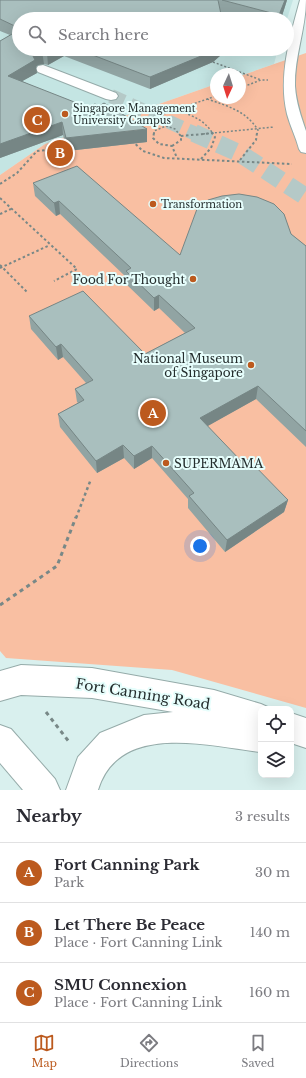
<!DOCTYPE html>
<meta charset="utf-8">
<style>
:root{--surface:#fff;--page:#f7f7f7;--text:#2b2b33;--muted:#7c7c81;--line:#e1e1e2;--accent:#bc5a1e}
body{margin:0;font-family:"Libre Baskerville",serif;background:var(--page);color:var(--text)}
.controls{position:absolute;right:12px;bottom:12px;display:grid;overflow:hidden;border-radius:8px;box-shadow:0 4px 16px #0002}
.controls button{width:36px;height:36px;display:grid;place-items:center;padding:0;border:0;border-bottom:1px solid var(--line);background:var(--surface);color:var(--text);font:20px sans-serif}
.compass{position:absolute;left:210px;top:68px;width:36px;height:36px;border-radius:50%;background:var(--surface);box-shadow:0 4px 16px #0002;rotate:184deg}
.you{position:absolute;left:200px;top:546px;width:14px;height:14px;margin:-10px;border:3px solid #fff;border-radius:50%;background:#1a73e8;box-shadow:0 0 0 6px #1a73e833}
.badge{display:grid;place-items:center;width:26px;height:26px;border-radius:50%;background:var(--accent);color:#fff;font-size:13px;font-weight:700}
.pin{position:absolute;translate:-50% -50%;border:2px solid #fff;box-shadow:0 1px 4px #0006}
.list{margin:0;padding:0;list-style:none}
h2{display:flex;justify-content:space-between;align-items:center;height:52px;margin:0;padding:0 16px;font-size:17px}
h2 small{font-size:13px;font-weight:400;color:var(--muted)}
.list li{display:grid;grid-template-columns:26px 1fr auto;gap:12px;align-items:center;box-sizing:border-box;height:60px;padding:0 16px;border-top:1px solid var(--line)}
.list b{display:block;font-size:15px;white-space:nowrap}
.list p{margin:0;font-size:13px;white-space:nowrap;color:var(--muted)}
.list em{font-size:13px;font-style:normal;color:var(--muted)}
.icon{flex:none;width:22px;height:22px;fill:none;stroke:currentColor;stroke-width:2;stroke-linecap:round;stroke-linejoin:round}
.map{position:relative;flex:none;width:306px;height:790px;overflow:hidden}
.search{position:absolute;background:var(--surface);box-shadow:0 4px 16px #0002;left:12px;right:12px;top:12px;height:44px;display:flex;align-items:center;gap:10px;box-sizing:border-box;padding:0 14px;border-radius:22px;color:var(--muted);font-size:15px}
.sheet{height:232px;background:var(--surface)}
nav{display:flex;justify-content:space-around;align-items:center;box-sizing:border-box;height:56px;border-top:1px solid var(--line);background:var(--surface);font-size:11px;color:var(--muted)}
nav a{display:grid;justify-items:center;gap:2px}
nav .on{color:var(--accent)}
.map>svg:first-child{display:block}
</style>
<div class="map">
<svg width="306" height="790" viewBox="0 0 306 790">
<rect width="100%" height="100%" fill="#d9f0ee"/>
<polygon fill="#c4e5e3" points="0,0 293,0 287,19 19,19 19,49 278,49 274,64 240,76 240,74 216,74 216,84 45,144 0,175"/>
<polygon fill="#f9bfa2" points="306,53 306,708 172,670 6,658 0,651 0,175 45,144 216,84 216,98 240,98 240,76"/>
<g fill="none" stroke-linecap="round" stroke-linejoin="round">
<polyline stroke="#b5c9c7" stroke-width="14" stroke-dasharray="14 7" stroke-linecap="butt" points="111,96 196,134"/>
<polyline stroke="#b5c9c7" stroke-width="18" stroke-dasharray="18 9" stroke-linecap="butt" points="194,133 241,154 306,197"/>
<defs>
<path id="pedestrian" d="M300,0H306C306,29 294,57 295,86C296,103 301,116 306,131C306,138 306,146 306,153L301,152L299,149C296,137 290,126 287,114C278,76 290,37 300,0Z"/>
<g id="secondary">
<path d="M21,665L92,668L214,690L261,704L272,709H261V752C208,746 119,721 98,790H66L78,757L100,733L144,715L173,712L92,698L21,695L0,701V671Z"/>
<polygon points="291,713 306,718 306,748 291,743"/>
</g>
<g id="primary">
<polygon points="43,65 116,93 118,96 116,99 111,100 106,99 38,72 36,69 38,66"/>
<polygon points="0,725 11,729 55,779 60,790 23,790 0,763"/>
</g>
</defs>
<use href="#pedestrian" stroke="#95aba9" stroke-width="2"/>
<use href="#secondary" stroke="#95aba9" stroke-width="2"/>
<use href="#primary" stroke="#95aba9" stroke-width="2"/>
<g stroke="#788887" stroke-width="1.5" stroke-dasharray="2 2" stroke-linecap="butt">
<polyline points="213,62 261,80"/>
<polyline points="240,88 261,80 268,80"/>
<path d="M207,99C228,106 246,111 258,130L257,134"/>
<path d="M177,110C191,115 205,120 213,134"/>
<polyline points="135,125 146,118 161,115 216,96"/>
<polyline points="166,126 175,129 179,134"/>
<polyline points="154,134 154,131 166,126 161,115"/>
<polyline points="203,134 274,127"/>
</g>
<g stroke="#788887" stroke-width="2" stroke-dasharray="2.5 2.5" stroke-linecap="butt">
<polyline points="154,133 153,138 159,144 172,146 177,158"/>
<polyline points="181,136 214,133"/>
<polyline points="132,141 143,151 164,158 292,164"/>
<polyline points="172,146 181,140 181,136 178,133"/>
<polyline points="201,159 211,148 215,137 212,133"/>
<polyline points="240,160 256,140 257,133"/>
<polyline points="0,184 17,173 37,151 65,148 64,144"/>
<polyline points="0,198 77,269 54,281"/>
<polyline points="0,214 11,209"/>
<polyline points="0,265 28,293"/>
<polyline points="0,268 50,245"/>
</g>
<polyline stroke="#788887" stroke-width="2.5" stroke-dasharray="3 3" stroke-linecap="butt" points="76,518 91,479"/>
<g stroke="#788887" stroke-width="3" stroke-dasharray="4 4" stroke-linecap="butt">
<polyline points="0,605 57,566 76,517"/>
<polyline points="46,712 70,743"/>
</g>
<use href="#pedestrian" fill="#fff" fill-rule="evenodd"/>
<use href="#secondary" fill="#fff" fill-rule="evenodd"/>
<use href="#primary" fill="#fff" fill-rule="evenodd"/>
</g>
<g fill="#91a4a3">
<polygon points="0,0 287,0 281,19 247,19 220,12 19,19 19,49 224,49 221,55 213,62 150,89 64,56 48,65 44,64 38,65 36,67 37,73 22,81 147,142 67,151 63,135 0,158 10,35 0,31"/>
<polygon points="33,183 180,255 291,234 306,246 306,447 256,399 207,426 243,463 288,500 284,512 225,552 188,508 188,499 152,458 134,469 124,458 97,473 60,427 58,414 78,403 77,402 75,389 86,383 63,357 58,360 31,329 29,316 145,354 185,333 159,308 154,311 126,284 126,277 60,214 56,216 35,196"/>
</g>
<g fill="#768685">
<polygon points="285,0 287,0 281,19 279,19 279,15"/>
<polygon points="54,49 64,49 64,56 48,65 47,53"/>
<polygon points="215,49 224,49 221,55 213,62 150,89 150,77"/>
<polygon points="42,51 44,64 38,65 36,67 37,73 10,88 8,76 33,56 36,52"/>
<polygon points="62,122 63,135 0,158 0,144"/>
<polygon points="147,129 147,142 67,151 66,138"/>
<polygon points="59,201 60,214 56,216 54,203"/>
<polygon points="159,295 159,308 154,311 154,298"/>
<polygon points="61,344 63,357 58,360 56,347"/>
<polygon points="258,386 256,399 199,431 200,418"/>
<polygon points="123,445 124,458 97,473 96,461"/>
<polygon points="152,446 152,458 134,469 134,456"/>
<polygon points="288,500 284,512 225,552 227,540"/>
</g>
<g fill="#a9bfbe" stroke="#768685">
<polygon points="0,0 218,0 222,19 19,19 19,28 0,19"/>
<polygon points="222,0 285,0 279,15"/>
<polygon points="19,30 19,49 54,49 47,53 42,51 36,52 33,56 35,60 8,76 87,107 95,104 99,106 104,103 147,129 66,138 62,122 0,144 0,41"/>
<polygon points="77,49 215,49 206,54 150,77"/>
<polygon points="77,166 180,255 197,209 208,200 222,196 239,194 257,197 274,204 284,214 291,234 306,246 306,431 258,386 200,418 243,463 248,459 288,500 227,540 189,496 194,493 152,446 134,456 123,445 96,461 58,414 84,400 75,389 93,380 61,344 56,347 29,316 83,291 145,354 195,328 159,295 154,298 126,271 131,268 59,201 54,203 33,183"/>
</g>
<g fill="#bc5a1e" stroke="#e6fefc" stroke-width="1.5">
<circle cx="65" cy="114" r="4"/>
<circle cx="153" cy="204" r="4"/>
<circle cx="193" cy="279" r="4"/>
<circle cx="251" cy="365" r="4"/>
<circle cx="166" cy="463" r="4"/>
</g>
<g text-anchor="middle" dominant-baseline="central" stroke-width="4" stroke-linejoin="round" paint-order="stroke">
<g font-size="10" fill="#242d2d" stroke="#e6fefc" text-anchor="start">
<text x="73" y="108">Singapore Management<tspan x="73" dy="12">University Campus</tspan></text>
<text x="161" y="204">Transformation</text>
</g>
<g font-size="12" fill="#242d2d" stroke="#e6fefc" text-anchor="end">
<text x="185" y="279">Food For Thought</text>
<text x="243" y="358">National Museum<tspan x="243" dy="14">of Singapore</tspan></text>
<text x="174" y="463" text-anchor="start">SUPERMAMA</text>
</g>
<g font-size="14" fill="#242d2d" stroke="#e6fefc">
<text transform="translate(143 694) rotate(9)">Fort Canning Road</text>
</g>
</g>
</svg>
<div class="controls">
<button><svg class="icon" aria-label="locate" viewBox="0 0 24 24"><circle cx="12" cy="12" r="6"/><path d="M12 2v4M12 18v4M2 12h4M18 12h4"/></svg></button>
<button><svg class="icon" aria-label="layers" viewBox="0 0 24 24"><path d="M12 4l9 5-9 5-9-5zM3 14l9 5 9-5"/></svg></button>
</div>
<svg class="compass" viewBox="-18 -18 36 36"><path d="M0-13l5 13h-10z" fill="#e53935"/><path d="M0 13l5-13h-10z" fill="#7c7c81"/></svg>
<div class="you"></div>
<div class="pin badge" style="left:153px;top:413px">A</div>
<div class="pin badge" style="left:60px;top:153px">B</div>
<div class="pin badge" style="left:37px;top:120px">C</div>
<div class="search"><svg class="icon" aria-label="search" viewBox="0 0 24 24"><circle cx="10" cy="10" r="6"/><path d="M15 15l6 6"/></svg>Search here</div>
</div>
<section class="sheet">
<h2>Nearby<small>3 results</small></h2>
<ul class="list">
<li><span class="badge">A</span><div><b>Fort Canning Park</b><p>Park</p></div><em>30 m</em></li>
<li><span class="badge">B</span><div><b>Let There Be Peace</b><p>Place · Fort Canning Link</p></div><em>140 m</em></li>
<li><span class="badge">C</span><div><b>SMU Connexion</b><p>Place · Fort Canning Link</p></div><em>160 m</em></li>
</ul>
</section>
<nav>
<a class="on"><svg class="icon" aria-label="map" viewBox="0 0 24 24"><path d="M3 6l6-2 6 2 6-2v14l-6 2-6-2-6 2zM9 4v14M15 6v14"/></svg>Map</a>
<a><svg class="icon" aria-label="directions" viewBox="0 0 24 24"><path d="M12 3l9 9-9 9-9-9zM9 14v-3h6M13 9l2 2-2 2"/></svg>Directions</a>
<a><svg class="icon" aria-label="saved" viewBox="0 0 24 24"><path d="M7 4h10v16l-5-4-5 4z"/></svg>Saved</a>
</nav>
